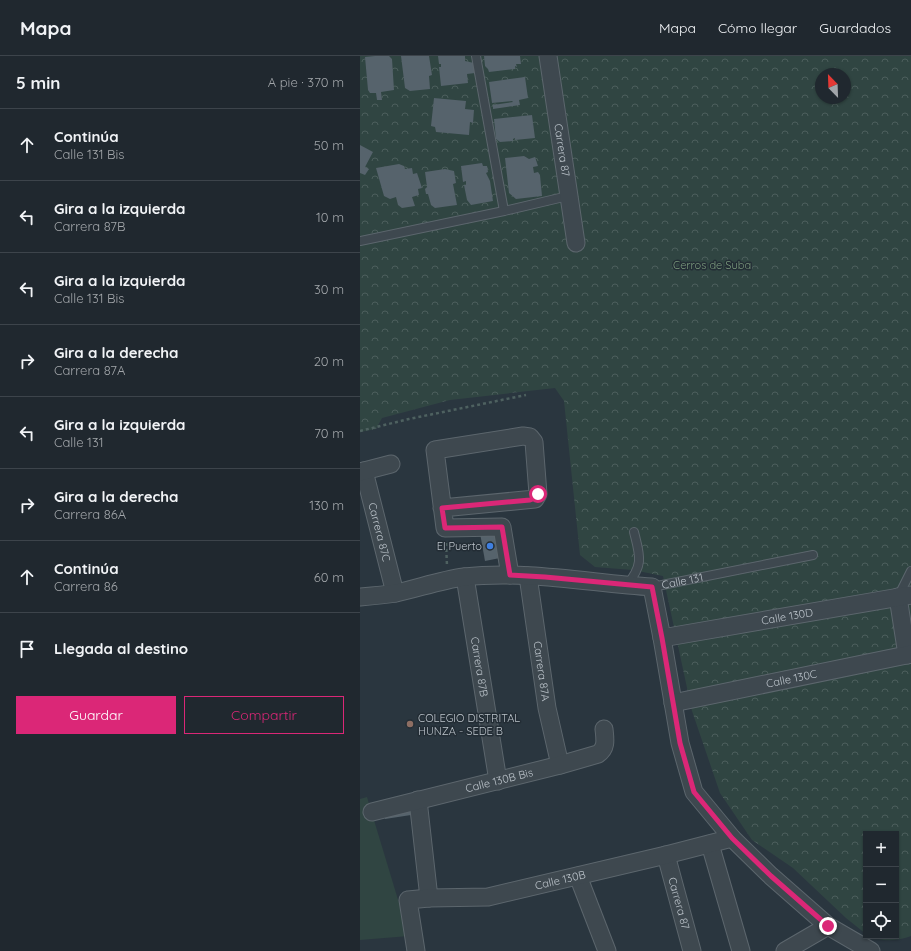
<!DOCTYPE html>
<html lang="es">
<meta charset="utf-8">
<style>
:root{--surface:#20282f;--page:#2d343b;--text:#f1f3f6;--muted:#a2a6aa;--line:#3d444b;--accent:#db2777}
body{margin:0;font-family:Quicksand,sans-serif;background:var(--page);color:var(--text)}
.controls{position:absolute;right:12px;bottom:12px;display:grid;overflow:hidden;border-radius:0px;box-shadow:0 1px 3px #0004}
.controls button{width:36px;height:36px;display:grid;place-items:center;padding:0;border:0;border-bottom:1px solid var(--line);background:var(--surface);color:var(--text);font:20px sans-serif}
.compass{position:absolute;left:455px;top:12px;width:36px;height:36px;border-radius:50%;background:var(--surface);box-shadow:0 1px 3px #0004;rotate:337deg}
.stop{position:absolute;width:12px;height:12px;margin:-9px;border:3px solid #db2777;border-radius:50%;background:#fff}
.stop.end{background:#db2777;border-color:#fff;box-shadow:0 1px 4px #0008}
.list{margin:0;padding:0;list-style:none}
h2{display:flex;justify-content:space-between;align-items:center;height:52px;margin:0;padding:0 16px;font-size:17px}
h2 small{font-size:13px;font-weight:400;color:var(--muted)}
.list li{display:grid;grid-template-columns:26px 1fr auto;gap:12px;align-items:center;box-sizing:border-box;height:72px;padding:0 16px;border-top:1px solid var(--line)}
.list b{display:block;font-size:15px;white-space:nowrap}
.list p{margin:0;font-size:13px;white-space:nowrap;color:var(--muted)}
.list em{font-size:13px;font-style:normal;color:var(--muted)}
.actions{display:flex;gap:8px;padding:12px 16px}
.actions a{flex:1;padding:9px 0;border:1px solid var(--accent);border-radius:0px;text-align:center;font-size:14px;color:var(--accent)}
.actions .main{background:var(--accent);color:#fff}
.icon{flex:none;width:22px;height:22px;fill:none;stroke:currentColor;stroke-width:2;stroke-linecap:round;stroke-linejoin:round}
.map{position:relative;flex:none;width:551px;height:895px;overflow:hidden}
header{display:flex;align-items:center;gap:24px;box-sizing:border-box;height:56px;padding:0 20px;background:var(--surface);border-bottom:1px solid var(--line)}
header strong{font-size:19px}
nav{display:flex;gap:22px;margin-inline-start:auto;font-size:14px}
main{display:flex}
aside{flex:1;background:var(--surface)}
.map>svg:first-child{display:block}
</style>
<header>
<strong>Mapa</strong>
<nav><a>Mapa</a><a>Cómo llegar</a><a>Guardados</a></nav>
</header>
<main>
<aside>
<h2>5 min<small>A pie · 370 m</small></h2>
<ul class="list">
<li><svg class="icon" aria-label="ahead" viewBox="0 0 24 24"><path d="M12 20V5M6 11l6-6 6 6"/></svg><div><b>Continúa</b><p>Calle 131 Bis</p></div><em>50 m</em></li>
<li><svg class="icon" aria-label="left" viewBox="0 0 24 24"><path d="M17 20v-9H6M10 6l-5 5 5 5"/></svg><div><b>Gira a la izquierda</b><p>Carrera 87B</p></div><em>10 m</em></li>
<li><svg class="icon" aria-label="left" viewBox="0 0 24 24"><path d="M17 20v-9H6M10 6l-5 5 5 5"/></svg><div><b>Gira a la izquierda</b><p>Calle 131 Bis</p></div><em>30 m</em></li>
<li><svg class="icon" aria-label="right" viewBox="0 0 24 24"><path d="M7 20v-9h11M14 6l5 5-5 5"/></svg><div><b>Gira a la derecha</b><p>Carrera 87A</p></div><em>20 m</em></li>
<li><svg class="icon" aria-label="left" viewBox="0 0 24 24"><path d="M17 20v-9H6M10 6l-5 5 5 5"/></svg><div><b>Gira a la izquierda</b><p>Calle 131</p></div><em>70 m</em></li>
<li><svg class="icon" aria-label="right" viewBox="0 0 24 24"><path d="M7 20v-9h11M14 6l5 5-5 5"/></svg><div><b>Gira a la derecha</b><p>Carrera 86A</p></div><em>130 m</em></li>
<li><svg class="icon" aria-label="ahead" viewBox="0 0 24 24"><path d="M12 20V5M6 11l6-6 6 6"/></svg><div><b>Continúa</b><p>Carrera 86</p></div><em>60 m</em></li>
<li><svg class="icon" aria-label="arrive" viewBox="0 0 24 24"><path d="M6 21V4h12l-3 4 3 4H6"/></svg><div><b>Llegada al destino</b></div></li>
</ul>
<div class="actions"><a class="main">Guardar</a><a>Compartir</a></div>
</aside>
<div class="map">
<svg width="551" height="895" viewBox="0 0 551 895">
<defs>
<pattern id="forest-crowns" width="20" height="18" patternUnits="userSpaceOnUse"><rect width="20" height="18" fill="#304542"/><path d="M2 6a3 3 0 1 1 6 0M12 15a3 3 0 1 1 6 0" fill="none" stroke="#4c5e5c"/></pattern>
</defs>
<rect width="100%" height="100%" fill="#2a363f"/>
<polygon fill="#304542" points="7,741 49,880 0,884 0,743"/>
<path fill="url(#forest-crowns)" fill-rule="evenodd" d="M0,0H551V880C538,885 523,886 510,880H536V778H506V878L486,862L433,812L392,784L360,737L332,655L303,520L273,514L235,511L220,499L204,345L195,332L90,344L22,362L16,373L0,376ZM461,18H485V42H461Z"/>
<g fill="#56636c">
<polygon points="15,0 29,0 32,3 34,34 21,36 22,44 17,44 16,37 10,37 8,34 5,1"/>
<polygon points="41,0 69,0 72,19 69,20 70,33 50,35 45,32"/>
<polygon points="78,0 105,0 105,5 114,7 115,17 107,18 108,27 81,30 79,11 81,11 81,8 79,8"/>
<polygon points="124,0 160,0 161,8 156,8 157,11 155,10 155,13 129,16 128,13 125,10"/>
<polygon points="165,21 168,42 159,44 160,49 133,53 133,49 153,46 152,45 132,47 129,26"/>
<polygon points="74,42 106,45 105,53 114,54 113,67 110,66 109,79 76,76 75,71 71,70"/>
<polygon points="172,59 175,82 155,84 155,82 153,83 153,85 140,86 136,83 134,63"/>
<polygon points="0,89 13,96 5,111 9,113 5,119 0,117"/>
<polygon points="164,100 169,103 175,101 178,110 173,111 174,117 178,116 180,119 182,140 156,143 149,137 145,102"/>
<polygon points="122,107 123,110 127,110 128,116 126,117 130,125 133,145 111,149 107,144 104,129 106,129 106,125 103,126 101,110"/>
<polygon points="39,108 44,110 45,113 52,112 53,118 57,117 62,132 58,133 59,139 52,141 55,150 42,152 38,149 36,141 30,143 24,140 16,112"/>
<polygon points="85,113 94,115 96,127 93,128 97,149 75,152 71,149 68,138 66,138 65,133 67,131 65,116"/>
<polygon points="135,475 140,502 125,505 120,477"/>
<polygon points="50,750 51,759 25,763 24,754"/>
</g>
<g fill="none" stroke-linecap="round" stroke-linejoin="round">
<defs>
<g id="lane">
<polyline points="116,0 144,155"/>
<polyline points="0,185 144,155 208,140"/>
<path d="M267,529C284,508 280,500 274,476"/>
<path id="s1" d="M292,531L453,499"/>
<polyline points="538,541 551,515"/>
</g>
<g id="street">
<path id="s2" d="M188,0L216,187"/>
<path id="s3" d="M4,415L35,537"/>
<polyline points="0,416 31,408"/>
<polyline points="82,452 175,443 178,438 174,386 170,381 163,380 75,394 85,472 142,471 150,519"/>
<path id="s4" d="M168,520L187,652L200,709"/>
<path id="s5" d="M105,521L138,725"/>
<path d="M0,541C12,540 24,539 36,537C59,532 81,524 104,521C166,514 230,527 292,531L302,582L320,687L334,736L372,782L411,820L468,870L511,895"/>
<polyline points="538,541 547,599"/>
<path id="s6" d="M302,582L551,539"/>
<path id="s7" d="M313,647L551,598"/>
<polyline points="58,744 69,842"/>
<path id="s8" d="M12,756L200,709L238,698C247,692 245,683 244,673"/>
<polyline points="350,788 381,895"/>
<path id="s9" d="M306,799L332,895"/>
<polyline points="218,820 247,895"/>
<path id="s10" d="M56,895L48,844L69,842L128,841L306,799L372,782"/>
<polyline points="425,895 468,870"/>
</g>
</defs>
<use href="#lane" stroke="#5c666d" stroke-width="10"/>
<use href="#street" stroke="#5c666d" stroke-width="19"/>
<g stroke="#4e6160" stroke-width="2.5" stroke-dasharray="3 3" stroke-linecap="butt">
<polyline points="0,375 49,363 166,339"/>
<polyline points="86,487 87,510"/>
</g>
<use href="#lane" stroke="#3e484f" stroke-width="8"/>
<use href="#street" stroke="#3e484f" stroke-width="17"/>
</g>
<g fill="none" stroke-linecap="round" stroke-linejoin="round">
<polyline stroke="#db2777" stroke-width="5" points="178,438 175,442 170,444 82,452 85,472 142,471 150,519 185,521 292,531 302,582 320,687 334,736 372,782 411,820 468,870"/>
</g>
<circle fill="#3f7fe0" stroke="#232d35" stroke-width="1.5" cx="130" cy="490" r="4"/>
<circle fill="#8d6e63" stroke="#232d35" stroke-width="1.5" cx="50" cy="668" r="4"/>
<g text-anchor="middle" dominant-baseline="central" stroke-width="3" stroke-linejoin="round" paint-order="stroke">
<g font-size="11" fill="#bbc3ca" stroke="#232d35">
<text stroke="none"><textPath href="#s2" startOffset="95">Carrera 87</textPath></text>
<text stroke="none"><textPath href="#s3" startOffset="63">Carrera 87C</textPath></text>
<text stroke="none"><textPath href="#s1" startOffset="31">Calle 131</textPath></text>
<text stroke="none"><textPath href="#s6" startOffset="127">Calle 130D</textPath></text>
<text stroke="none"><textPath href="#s5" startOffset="91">Carrera 87B</textPath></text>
<text stroke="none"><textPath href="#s4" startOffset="96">Carrera 87A</textPath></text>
<text stroke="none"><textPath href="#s7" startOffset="121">Calle 130C</textPath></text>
<text stroke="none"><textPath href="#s8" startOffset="131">Calle 130B Bis</textPath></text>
<text stroke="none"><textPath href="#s10" startOffset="206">Calle 130B</textPath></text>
<text stroke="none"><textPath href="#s9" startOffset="50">Carrera 87</textPath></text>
</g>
<g font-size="11" fill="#7c9c7e" stroke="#232d35">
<text x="352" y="209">Cerros de Suba</text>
</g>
<g font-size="11" fill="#bbc3ca" stroke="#232d35" text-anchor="end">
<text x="122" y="490">El Puerto</text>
<text x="58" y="662" text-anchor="start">COLEGIO DISTRITAL<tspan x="58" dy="13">HUNZA - SEDE B</tspan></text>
</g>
</g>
</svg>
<div class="controls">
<button>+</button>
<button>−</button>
<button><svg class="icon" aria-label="locate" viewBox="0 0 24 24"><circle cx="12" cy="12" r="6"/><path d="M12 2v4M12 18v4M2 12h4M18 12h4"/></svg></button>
</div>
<svg class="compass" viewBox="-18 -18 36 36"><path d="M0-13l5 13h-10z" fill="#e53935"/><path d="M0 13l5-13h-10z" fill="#a2a6aa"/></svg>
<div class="stop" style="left:178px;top:438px"></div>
<div class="stop end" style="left:468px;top:870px"></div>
</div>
</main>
